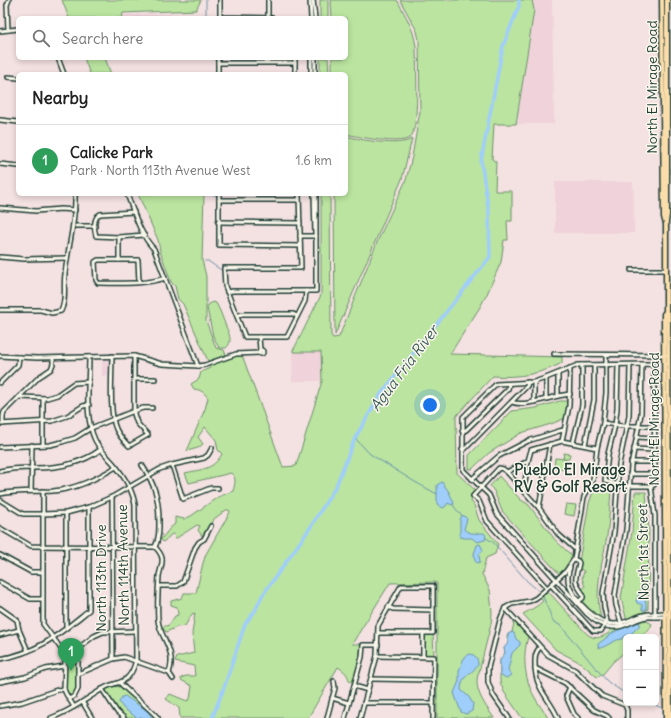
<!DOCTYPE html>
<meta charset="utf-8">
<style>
:root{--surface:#fff;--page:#f2f2f2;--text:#222;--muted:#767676;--line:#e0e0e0;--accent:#1a73e8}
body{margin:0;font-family:Delius,sans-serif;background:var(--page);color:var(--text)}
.controls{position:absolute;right:12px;bottom:12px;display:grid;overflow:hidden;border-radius:6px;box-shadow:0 2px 6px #0003}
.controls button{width:36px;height:36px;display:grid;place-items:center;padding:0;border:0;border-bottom:1px solid var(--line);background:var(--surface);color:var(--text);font:20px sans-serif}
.you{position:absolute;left:430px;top:405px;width:14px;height:14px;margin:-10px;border:3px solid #fff;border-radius:50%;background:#1a73e8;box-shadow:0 0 0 6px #1a73e833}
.badge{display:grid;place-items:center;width:26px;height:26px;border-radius:50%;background:var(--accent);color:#fff;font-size:13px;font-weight:700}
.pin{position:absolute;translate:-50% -33px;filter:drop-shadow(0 1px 2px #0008)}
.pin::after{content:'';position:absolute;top:21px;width:14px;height:12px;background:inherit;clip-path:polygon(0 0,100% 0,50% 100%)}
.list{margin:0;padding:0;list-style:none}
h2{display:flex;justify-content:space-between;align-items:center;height:52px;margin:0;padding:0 16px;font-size:17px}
h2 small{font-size:13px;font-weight:400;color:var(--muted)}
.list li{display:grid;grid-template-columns:26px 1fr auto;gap:12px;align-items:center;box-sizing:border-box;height:72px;padding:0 16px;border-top:1px solid var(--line)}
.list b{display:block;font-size:15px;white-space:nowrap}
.list p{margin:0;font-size:13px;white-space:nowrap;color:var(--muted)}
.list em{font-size:13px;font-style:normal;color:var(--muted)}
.icon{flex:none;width:22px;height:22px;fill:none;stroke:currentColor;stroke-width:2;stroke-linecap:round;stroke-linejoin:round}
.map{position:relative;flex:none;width:671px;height:718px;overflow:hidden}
.search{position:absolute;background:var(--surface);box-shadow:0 2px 6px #0003;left:16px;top:16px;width:332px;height:44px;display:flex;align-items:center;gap:10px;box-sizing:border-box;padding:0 14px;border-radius:6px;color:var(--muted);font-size:15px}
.panel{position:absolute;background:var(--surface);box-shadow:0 2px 6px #0003;left:16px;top:72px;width:332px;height:124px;border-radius:6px}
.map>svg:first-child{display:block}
</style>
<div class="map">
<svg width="671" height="718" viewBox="0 0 671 718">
<rect width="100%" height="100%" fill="#f4e1e1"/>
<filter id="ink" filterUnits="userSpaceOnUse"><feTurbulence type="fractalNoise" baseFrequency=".025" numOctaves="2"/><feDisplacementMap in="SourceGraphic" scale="8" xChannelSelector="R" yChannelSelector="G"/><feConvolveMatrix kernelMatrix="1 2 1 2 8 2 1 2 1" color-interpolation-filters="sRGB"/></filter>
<g filter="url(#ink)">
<g fill="#efd2da">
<polygon points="532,0 552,0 554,124 516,124 534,10"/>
<polygon points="171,14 171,18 123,18 123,15"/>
<polygon points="555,182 633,182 634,233 555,233"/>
<polygon points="293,352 321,352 322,381 292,381"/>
<rect x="102" y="358" width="9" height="18"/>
</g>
<g fill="#bae4a0" stroke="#6c906a">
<polygon points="62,0 201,0 196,10 123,13 122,18 69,18"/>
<rect x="320" y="0" width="8" height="18"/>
<path d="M331,0H397C405,15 414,29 416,47C416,62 420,130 410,138C398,145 359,137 346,134V74H332V58H346V18H332Z"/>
<path d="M400,0H532L534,10L516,124H494L492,159L496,162L495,191H512V221H507L508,240H504L501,262L487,294L480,307L450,354L562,357V363C541,374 518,378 493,376L458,414L456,417L457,473L476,491L471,501L474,505L479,520L498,544L495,554L486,558L482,574L490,590L492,613L491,624L479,672C472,688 485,705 494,718H437V583L434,582L390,583L352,644H362L360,659L354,683L349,681C348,674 344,671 338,667L308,718H180L179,708L166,699L170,694L187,701L190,699L192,686L181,680V678L186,676H195L194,666L175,662L177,657L194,653L192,634L195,613L192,614L185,626L177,627L166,632L162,627L169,625L175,616L178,615L177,607L171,605V601L182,598L184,593H196L203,563L206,554L230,512L229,510H226L214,519L202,536L198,530L200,526L197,525L175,539L174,534H172L163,542L161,539C166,534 169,528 175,524V517L184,519L191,516L218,497L233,491C235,484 237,478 231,473L189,483L185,473C202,469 213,470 222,454L218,450L216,440L205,427L198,437L203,444L198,448L187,451L205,409L208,398C204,392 201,390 194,389L191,384L199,379L201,372L210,368L209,365L233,356L242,355L283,467L296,466L322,381L321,352H293V349H294L321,295V194H330L331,335L333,338L339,337L378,240L406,180L412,157L420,111L419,40L417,31Z"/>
<polygon points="84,58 105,58 111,74 90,74"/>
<polygon points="320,58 328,58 329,74 320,74"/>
<path d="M346,136C361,140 399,147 412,139L402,179L335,335L334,194H346Z"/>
<polygon points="138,194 204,194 202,260 206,276 206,321 216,348 224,350 226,355 208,361 183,304 178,299 175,286 171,282 160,251 158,240"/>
<path d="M213,302L216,303C220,310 222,316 225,324C228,332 234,341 226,348H220L218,346L213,336L207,308L208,305Z"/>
<polygon points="560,401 570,401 568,417 551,424 521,433 489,453 472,469 469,469 469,455 512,411 536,408"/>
<polygon points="564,453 570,454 569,459 566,459 564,470 554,468 555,458 565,459 563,458"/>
<polygon points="499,476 521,500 528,504 556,541 569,553 574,556 561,576 502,511 494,491 490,486"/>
<path d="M599,488L611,489C610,505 609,520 607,536C602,566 593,591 602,622L579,601L583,597L580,590L585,587L582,578L584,571L578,568L589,503L593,492Z"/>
<path d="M635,492H646L649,531L648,609C645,613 639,613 635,616L640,621L645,620L652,624L649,630L641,637H626V651L613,662L603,674L597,677L581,663L556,650L523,614C530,610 537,607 543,601L539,596L546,589L587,634C595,640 600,638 609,633L612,624L627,621L621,598L632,532Z"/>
<polygon points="566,504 576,505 574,516 564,514"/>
<path d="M515,618L529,634C522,654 524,678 534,696C538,704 544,711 548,718H522L504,692L500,682V660L505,653L504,648L508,644L507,635L512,632Z"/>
<polygon points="423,633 433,633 434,657 423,656"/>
<polygon points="71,655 73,655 77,662 76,689 75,693 71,696 68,694 66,689 66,663 68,657"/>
<polygon points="111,686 121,687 126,690 135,699 145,706 157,718 125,718 119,712 105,690 105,689"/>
</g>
<g fill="#a0cefb" stroke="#6c94ab">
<polygon points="442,482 449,492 454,503 452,505 448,503 446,506 443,508 437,504 437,485"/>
<path d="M463,515L467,519L464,529C469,535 477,533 484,533L486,536L485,540L477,542L472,538H465L460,537V519Z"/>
<polygon points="480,544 483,550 479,555 480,562 477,563 475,561 474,554 477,545"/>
<path d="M641,588H645L646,590C643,597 647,602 646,610H642V605L637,603L636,601Z"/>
<polygon points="638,622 640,623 640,625 632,633 625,636 622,639 617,640 601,648 598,647 598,644 614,632"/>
<polygon points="512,632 514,633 516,639 520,642 520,645 512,653 508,670 512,675 506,678 500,674 500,660 505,653 504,648 508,643 508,634"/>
<path d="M470,654C476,655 478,659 478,665C471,675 461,675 461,690L469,697L473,704L472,711L466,714L461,712L454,693L459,681V671L463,660L466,656Z"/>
<polygon points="125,696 146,710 153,718 137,718 123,708 119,702 122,697"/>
</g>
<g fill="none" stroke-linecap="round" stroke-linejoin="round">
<g stroke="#6c94ab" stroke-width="1">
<polyline points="206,0 206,18"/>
<polyline points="670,63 671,64"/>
<polyline points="204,195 219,195"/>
<polyline points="205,261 208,261 221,270"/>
<polyline points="355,438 370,454 415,482 437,494"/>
<polyline points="453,504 455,508 462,516"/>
<polyline points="486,538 493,542 527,581 540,592"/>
<polyline points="542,594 553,621 561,626 593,665 608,682 626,694"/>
<polyline points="650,703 662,708"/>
</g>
<polyline stroke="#a0cefb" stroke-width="3.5" points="212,718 225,685 245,624 255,611 262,596 310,528 336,486 355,438 381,394 490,257 489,212 481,161 503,46 519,6 519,0"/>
<defs>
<g id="minor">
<polyline points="220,0 220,17 272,18"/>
<polyline points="310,0 311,18"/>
<polyline points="313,0 315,18"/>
<polyline points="268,18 268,0"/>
<polyline points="8,30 7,5 9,0"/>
<polyline points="0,31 18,29"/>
<polyline points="58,58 64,74"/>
<polyline points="295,58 295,74"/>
<polyline points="311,58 311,74"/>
<polyline points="315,58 315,74"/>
<polyline points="218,63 295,63"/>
<polyline points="218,74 218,58"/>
<polyline points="8,77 18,78"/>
<polyline points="0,120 18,122"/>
<polyline points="0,164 18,166"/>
<path d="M127,194C134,212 140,235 154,249L198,366"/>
<polyline points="219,194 219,245 300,246"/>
<polyline points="299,194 301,268 224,268 225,286 245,337 287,337 305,301 306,291"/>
<polyline points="314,194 315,234"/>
<polyline points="219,200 299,200"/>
<polyline points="0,208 36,211 61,209 75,210"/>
<path d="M134,212L100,214C93,218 94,229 96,236L119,237L144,235"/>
<polyline points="218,222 300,223"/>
<polyline points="76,226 95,226"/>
<polyline points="300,236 316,236"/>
<polyline points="119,237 119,260"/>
<polyline points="0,257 24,259 67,258"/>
<polyline points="631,270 666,270"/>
<path d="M139,282L138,260H98L95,262L96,280L98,283C120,283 144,285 165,278"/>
<polyline points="227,292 233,291 316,291 316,194"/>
<path d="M0,310H41L52,313L61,311C67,299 63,287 65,274C68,247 76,221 75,194"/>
<polyline points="237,316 242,314 293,314 297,316"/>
<polyline points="259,337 260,350"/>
<circle cx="261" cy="352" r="2"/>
<polyline points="554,354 666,355"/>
<polyline points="0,356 37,358 134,356 162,364 198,366 205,365 236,354 259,353"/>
<path d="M112,356C112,374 109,414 116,429C119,436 124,441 129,446L148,435L137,423L134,414V356"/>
<polyline points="618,365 617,409 615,425 608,454 605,481 623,486 651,486"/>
<polyline points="558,374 558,395"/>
<polyline points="546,378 546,398"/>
<polyline points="134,379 155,379"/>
<polyline points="534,382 534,402"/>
<polyline points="0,383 18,365 19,357"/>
<polyline points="19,397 47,398 57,395 74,383 89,382"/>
<polyline points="43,399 43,445"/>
<path d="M512,402C524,408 555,395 570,394"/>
<polyline points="603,423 623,426 654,426"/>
<polyline points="0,424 52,421 67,416 83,406 89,405"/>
<polyline points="3,424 3,416 4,412 39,377 51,369 53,364 53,358"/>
<polyline points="462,431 466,430 508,389 509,384"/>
<polyline points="637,437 654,438"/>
<polyline points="562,441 569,406 570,368"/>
<polyline points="573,443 582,405 582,365"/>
<polyline points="585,445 594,400 594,365"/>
<polyline points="0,447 50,445 62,442 75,438 91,428 134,411 143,408 152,408"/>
<polyline points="462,449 465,449 527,386 528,382"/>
<polyline points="634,449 654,450"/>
<polyline points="631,462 655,462"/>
<path d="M142,465C155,485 159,498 159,522C159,531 159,539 155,547"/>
<polyline points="172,465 183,499 211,488 218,488"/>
<path d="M0,471C11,468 23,468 35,468C59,468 81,464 100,450"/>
<polyline points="507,472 539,508 558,534 576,550"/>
<polyline points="630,474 655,474"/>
<polyline points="472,479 499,456 528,441 559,431 564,430"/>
<polyline points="651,486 655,516 655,617"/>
<polyline points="524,490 528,461"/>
<polyline points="31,491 32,445"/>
<polyline points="43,491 43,624 67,657"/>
<path d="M0,494C18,490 35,492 53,491C76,489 96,479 116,467"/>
<polyline points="112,497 113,659"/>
<polyline points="0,500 23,514 43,514 66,513 89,507 112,497 160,469 172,465 204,458 208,455 212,448"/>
<polyline points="539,508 550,444"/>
<polyline points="0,528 31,546 155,547"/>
<path d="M155,547C158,550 161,554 162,558C163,564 160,570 159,576C158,590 157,606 158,620C160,639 177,649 169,673L173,679"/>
<polyline points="0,555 31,572 42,572"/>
<path d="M574,559L578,561L579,563C576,579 572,579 583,594V598L579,601"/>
<path d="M570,567C568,573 567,579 569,585C574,600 597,624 614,624C626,624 636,615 649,614"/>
<polyline points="0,582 30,599 42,599"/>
<polyline points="551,585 593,631 601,631 607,621 604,607 603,593 614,532 619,464 629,416 630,365"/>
<polyline points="159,586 177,586 183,582 195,548 199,542 204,539 211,526"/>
<polyline points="547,588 487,521 479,501 473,496 499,468 503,469 507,472 528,461 531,450 562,441 597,448"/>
<polyline points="388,607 393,609 433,610"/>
<polyline points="0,608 17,620 19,630 28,651"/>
<polyline points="505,608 548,655 575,670 602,696 625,705 627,710 627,718"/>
<polyline points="651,614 664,613 667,614"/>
<path d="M649,617C640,617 633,622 625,625C610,631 597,624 587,614L497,514L489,495L463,470V417L496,384L534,382L546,378L578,365L651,364L654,367L655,482L654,485L651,486"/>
<polyline points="651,617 664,617 666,614"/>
<polyline points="622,626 616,605 615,595 626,530 631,466 641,414 642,364"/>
<polyline points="66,628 66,513"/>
<polyline points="423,633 423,656"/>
<polyline points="0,635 19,630"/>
<path d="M540,647C535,653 535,656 535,664C535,690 549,697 558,718"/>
<polyline points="377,656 434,657 433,718"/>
<path d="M0,659C40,652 59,634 89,610V507"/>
<polyline points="535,668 565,683 594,710 607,716 609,718"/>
<polyline points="78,674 113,659 124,657 169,673"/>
<polyline points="371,679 433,680"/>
<polyline points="0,682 25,677 46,669 64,666"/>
<path d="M120,683C132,696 147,705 158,718"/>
<polyline points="354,686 368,690"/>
<polyline points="570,687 566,696 574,714 578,718"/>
<polyline points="102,689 117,712 124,718"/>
<polyline points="332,698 349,703"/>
<polyline points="70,699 75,695 78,689 78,660 73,653"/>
<polyline points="83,703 92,718"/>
<polyline points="364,703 433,703"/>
<polyline points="0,706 22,702 57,690 64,689"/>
<path d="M74,707C71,701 66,696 64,689L65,660L67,657L94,636L103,632L135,631"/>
<path d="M51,718C72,711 87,698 106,687C113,683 122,684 128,677C133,672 134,667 136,660L135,505C133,491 123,475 114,464C107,456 100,450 95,440C84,417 89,383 89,357"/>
<polyline points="327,718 335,688 334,681"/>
<polyline points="345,718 362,657 363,645 378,645"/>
<polyline points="360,718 377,656 378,626 379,624 401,586 433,586 433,633 378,633"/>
<polyline points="509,718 493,695 488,682 488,668 500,620 505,608 512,604 530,601 536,598 566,571 574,559 584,497 593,480 597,448 603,423 606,393 606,355"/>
</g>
<g id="major">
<polyline points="662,0 664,217 665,221"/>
<polyline points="666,312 668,314 670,718"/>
<polyline points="666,718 664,314 666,312 666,222 667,215 667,0"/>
</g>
</defs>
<use href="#minor" stroke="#1f3d34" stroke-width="6"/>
<use href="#major" stroke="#1f3d34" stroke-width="7"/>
<use href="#minor" stroke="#fbf7ec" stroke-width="3"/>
<use href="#major" stroke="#fbddab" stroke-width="4"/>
</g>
</g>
<g text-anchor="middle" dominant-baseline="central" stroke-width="3" stroke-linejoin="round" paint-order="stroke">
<g font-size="14" fill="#1f3d34" stroke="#fbf7ec">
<text transform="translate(652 87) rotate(-90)">North El Mirage Road</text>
<text transform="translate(654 419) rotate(-90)">North El Mirage Road</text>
<text transform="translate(643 552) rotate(-91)">North 1st Street</text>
<text transform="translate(123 565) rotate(-91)">North 114th Avenue</text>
<text transform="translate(101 578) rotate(-90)">North 113th Drive</text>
</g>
<g font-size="15" font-style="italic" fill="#395a5c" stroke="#fbf7ec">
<text transform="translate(404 368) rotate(-53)">Agua Fria River</text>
</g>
<g font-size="15" font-weight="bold" fill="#1f3d34" stroke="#fbf7ec">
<text x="570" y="469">Pueblo El Mirage<tspan x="570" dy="17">RV &amp; Golf Resort</tspan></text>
</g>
</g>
</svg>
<div class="controls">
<button>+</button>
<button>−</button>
</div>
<div class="you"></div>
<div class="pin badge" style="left:71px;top:671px;background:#2e9e5b">1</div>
<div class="search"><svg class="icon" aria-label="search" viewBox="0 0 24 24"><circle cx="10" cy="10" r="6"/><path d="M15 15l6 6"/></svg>Search here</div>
<section class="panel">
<h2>Nearby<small></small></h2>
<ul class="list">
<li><span class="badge" style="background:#2e9e5b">1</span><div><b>Calicke Park</b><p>Park · North 113th Avenue West</p></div><em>1.6 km</em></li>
</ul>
</section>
</div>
